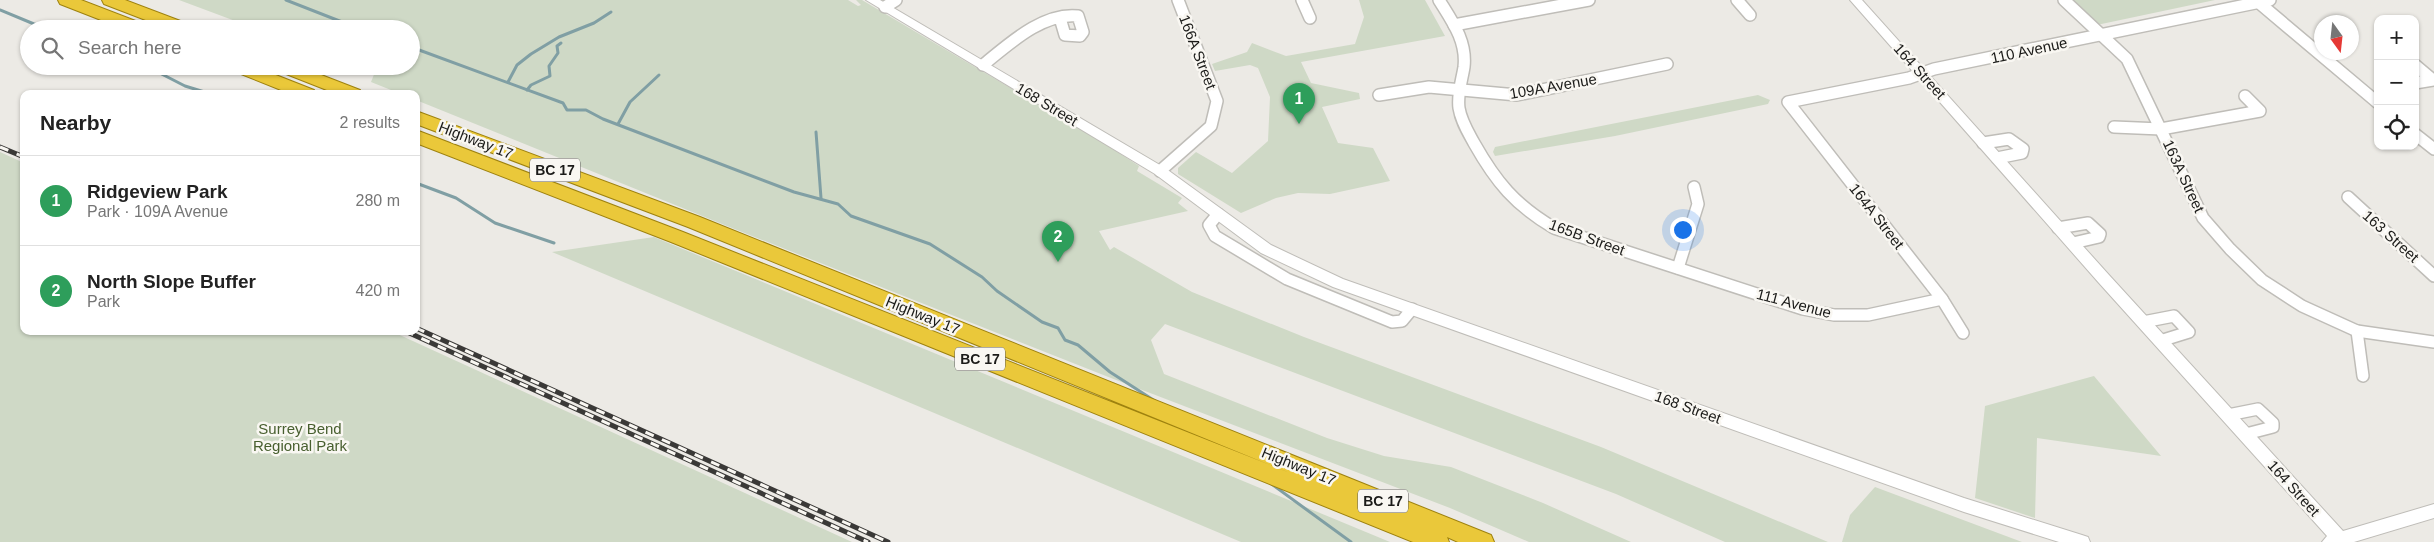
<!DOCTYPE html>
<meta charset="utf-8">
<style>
:root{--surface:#fff;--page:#f2f2f2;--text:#222;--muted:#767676;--line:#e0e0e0;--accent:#77512d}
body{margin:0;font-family:Arial,sans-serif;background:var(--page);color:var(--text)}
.controls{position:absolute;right:15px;top:15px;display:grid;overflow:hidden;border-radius:10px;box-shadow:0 1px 4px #0004}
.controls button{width:45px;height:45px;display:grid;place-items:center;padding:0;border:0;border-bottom:1px solid var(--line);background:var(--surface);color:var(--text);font:25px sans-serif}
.compass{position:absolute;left:2314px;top:15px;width:45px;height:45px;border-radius:50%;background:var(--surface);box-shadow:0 1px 4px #0004;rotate:165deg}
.you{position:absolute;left:1682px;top:229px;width:18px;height:18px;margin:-12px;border:4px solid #fff;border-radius:50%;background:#1a73e8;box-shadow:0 0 0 8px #1a73e833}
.badge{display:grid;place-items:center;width:32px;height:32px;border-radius:50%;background:var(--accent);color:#fff;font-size:16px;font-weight:700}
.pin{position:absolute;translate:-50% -41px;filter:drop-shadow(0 1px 2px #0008)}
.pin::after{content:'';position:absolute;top:26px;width:18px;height:15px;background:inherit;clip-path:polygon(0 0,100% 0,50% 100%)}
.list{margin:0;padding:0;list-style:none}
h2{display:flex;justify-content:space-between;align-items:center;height:65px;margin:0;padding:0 20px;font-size:21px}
h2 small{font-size:16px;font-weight:400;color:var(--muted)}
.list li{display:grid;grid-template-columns:32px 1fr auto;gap:15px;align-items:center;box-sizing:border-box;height:90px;padding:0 20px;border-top:1px solid var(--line)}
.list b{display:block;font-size:19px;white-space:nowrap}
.list p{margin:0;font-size:16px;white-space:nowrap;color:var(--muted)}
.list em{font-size:16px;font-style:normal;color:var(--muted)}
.icon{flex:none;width:28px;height:28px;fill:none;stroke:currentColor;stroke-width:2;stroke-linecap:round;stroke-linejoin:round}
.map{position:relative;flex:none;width:2434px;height:542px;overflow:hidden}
.search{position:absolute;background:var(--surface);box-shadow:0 1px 4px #0004;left:20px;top:20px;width:400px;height:55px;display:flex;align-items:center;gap:12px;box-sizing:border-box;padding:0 18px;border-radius:28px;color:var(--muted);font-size:19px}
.panel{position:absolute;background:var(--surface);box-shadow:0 1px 4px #0004;left:20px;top:90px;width:400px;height:245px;border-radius:10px}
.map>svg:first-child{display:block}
</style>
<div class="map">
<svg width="2434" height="542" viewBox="0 0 2434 542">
<rect width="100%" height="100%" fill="#eceae5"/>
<g fill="#cfd9c6">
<polygon points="179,0 848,0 858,6 861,5 856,0 862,0 1105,144 1139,166 1137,171 1182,198 1178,203 1188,211 1099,231 1110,250 1114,247 1192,292 1304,337 1601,447 1828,542 1725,542 1616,494 1165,324 1151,340 1164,374 1327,438 1384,456 1451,467 1543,503 1631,542 1529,542 1450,508 1111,378 727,226 416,100 416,94 401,94 371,82 375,72 359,66 411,66 411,29 257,29"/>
<polygon points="1359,0 1425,0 1445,36 1301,62 1311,83 1359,93 1360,99 1322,107 1338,143 1373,148 1390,181 1330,194 1298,193 1276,198 1241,213 1178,174 1178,168 1196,152 1232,173 1268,141 1270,97 1258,68 1250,65 1215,71 1212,64 1247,52 1252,43 1286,56 1355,44 1364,17"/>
<polygon points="2064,0 2215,0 2092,26"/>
<polygon points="1758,95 1770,100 1768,104 1615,136 1495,156 1493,152 1495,147"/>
<polygon points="0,152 24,163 24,331 391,331 852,542 0,542"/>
<polygon points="654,237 1390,542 1241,542 552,252"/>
<polygon points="2094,376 2161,456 2037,438 2035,518 1975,498 1985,406"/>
<polygon points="1875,487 2014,539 2022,542 1842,542 1850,515"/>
</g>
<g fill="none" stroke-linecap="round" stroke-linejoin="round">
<g stroke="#809fa4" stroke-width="3">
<polyline points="286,0 360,29"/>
<polyline points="0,10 34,24 54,29"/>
<polyline points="411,47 563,103 567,110 586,110 603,119 794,192 838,204 851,216 930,244 982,277 997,291 1042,322 1058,328 1065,340 1078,345 1110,372 1155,401"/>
<polyline points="146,66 185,86 211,94"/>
<polyline points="508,82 517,65 531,54 559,37 594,23 611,12"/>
<polyline points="527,90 531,85 550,76 549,66 558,53 557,46 561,43"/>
<polyline points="618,124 630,102 659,75"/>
<polyline points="816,132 821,198"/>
<polyline points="416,183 456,198 495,223 554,243"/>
<polyline points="1270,483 1351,542"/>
</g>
<defs>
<g id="minor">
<polyline points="1302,0 1310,18"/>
<path d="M1439,0C1452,21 1467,41 1464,67C1462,80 1457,94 1459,108C1461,121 1468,132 1474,143C1496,182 1515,205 1554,228L1803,309L1834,315H1868L1942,299"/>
<polyline points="1737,0 1750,15"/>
<polyline points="2064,0 2127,59 2203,218 2230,249 2262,280 2302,306 2357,331 2434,342"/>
<polyline points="2258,2 2378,103"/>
<polyline points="885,7 896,0"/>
<polyline points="1454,25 1589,0"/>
<path d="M983,65C1009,44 1043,12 1078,16L1083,32L1080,36L1065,35L1060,18"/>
<polyline points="2415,65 2433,80 2415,83"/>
<polyline points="1379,95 1429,87 1517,95 1667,64"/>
<polyline points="2114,127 2161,129 2260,111 2245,96"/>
<polyline points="2415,134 2434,149"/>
<polyline points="1983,143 2009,139 2023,149 2022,153 1997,158"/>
<polyline points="1160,171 1211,126 1217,101 1178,0"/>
<polyline points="2348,197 2434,276"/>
<polyline points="1218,214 1209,225 1215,236 1287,279 1392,322 1402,321 1412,309"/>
<polyline points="2058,228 2088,223 2100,234 2099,237 2073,243"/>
<polyline points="1678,268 1698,204 1694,187"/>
<polyline points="2143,322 2174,316 2189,332 2160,341"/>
<polyline points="2357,331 2363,376"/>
<polyline points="1963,333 1942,299 1788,102 1909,78 1934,69 2270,0"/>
<polyline points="2228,415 2258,409 2273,423 2273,427 2246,434"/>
</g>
<g id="tertiary">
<polygon points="866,0 880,0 1165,168 1271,245 1343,279 1964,498 2082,535 2088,537 2090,542 2059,542 1964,512 1333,287 1261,253 1155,174"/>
<polygon points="1850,0 1862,0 2109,275 2343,531 2434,504 2434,518 2354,542 2322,542 2327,536 2099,283"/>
</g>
<g id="trunk">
<polygon points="58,0 81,0 146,25 148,29 124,29 60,4"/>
<polygon points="102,0 125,0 191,25 193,29 169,29 104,4"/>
<polygon points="229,66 253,66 314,90 316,94 291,94 231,70"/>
<polygon points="274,66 298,66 360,90 362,94 337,94 276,70"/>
<polygon points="416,111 700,217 1491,535 1494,542 1458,542 1447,537 1449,542 1413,542 671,242 416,143 416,130 683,232 1290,473 688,227 416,124"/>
</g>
</defs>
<use href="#minor" stroke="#bfbdb8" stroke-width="14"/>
<use href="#tertiary" stroke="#bfbdb8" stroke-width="2"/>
<use href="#trunk" stroke="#9e820f" stroke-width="2"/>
<use href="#minor" stroke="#fff" stroke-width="11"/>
<use href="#tertiary" fill="#fff" fill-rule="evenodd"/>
<use href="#trunk" fill="#eac83a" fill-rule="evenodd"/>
<defs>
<g id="rail">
<polyline points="0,147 24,157"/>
<polyline points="416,328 888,542"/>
<polyline points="405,331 868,542"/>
</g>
</defs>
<use href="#rail" stroke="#3a3937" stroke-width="5"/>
<use href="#rail" stroke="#f9f7f2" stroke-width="3" stroke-dasharray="9" stroke-linecap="butt"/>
</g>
<g text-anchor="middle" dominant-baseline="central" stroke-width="5" stroke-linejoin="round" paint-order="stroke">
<g fill="#f9f7f2" stroke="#5e5d5a" stroke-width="1">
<rect x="530" y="158.5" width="50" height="23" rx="4"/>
<rect x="955" y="347.5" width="50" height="23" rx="4"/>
<rect x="1358" y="489.5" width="50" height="23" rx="4"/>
</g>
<g font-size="14" font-weight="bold" fill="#1b1b19">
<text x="555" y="170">BC 17</text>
<text x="980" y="359">BC 17</text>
<text x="1383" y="501">BC 17</text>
</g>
<g font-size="15" fill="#1b1b19" stroke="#f9f7f2">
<text transform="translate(2029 50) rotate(-12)">110 Avenue</text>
<text transform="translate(1198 52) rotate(69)">166A Street</text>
<text transform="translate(1920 71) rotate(48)">164 Street</text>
<text transform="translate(1553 86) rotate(-10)">109A Avenue</text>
<text transform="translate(1047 104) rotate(31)">168 Street</text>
<text transform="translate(476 140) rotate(21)">Highway 17</text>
<text transform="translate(2184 176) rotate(65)">163A Street</text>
<text transform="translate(1877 216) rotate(52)">164A Street</text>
<text transform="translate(2391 236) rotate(42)">163 Street</text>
<text transform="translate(1587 237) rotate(20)">165B Street</text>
<text transform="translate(1794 303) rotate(15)">111 Avenue</text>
<text transform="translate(923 315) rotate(22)">Highway 17</text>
<text transform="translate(1688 407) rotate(20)">168 Street</text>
<text transform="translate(1299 466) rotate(22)">Highway 17</text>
<text transform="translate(2294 488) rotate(48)">164 Street</text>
</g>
<g font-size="15" fill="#485f2f" stroke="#f9f7f2">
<text x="300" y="428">Surrey Bend<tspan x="300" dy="17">Regional Park</tspan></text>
</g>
</g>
</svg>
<div class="controls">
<button>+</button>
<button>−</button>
<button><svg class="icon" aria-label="locate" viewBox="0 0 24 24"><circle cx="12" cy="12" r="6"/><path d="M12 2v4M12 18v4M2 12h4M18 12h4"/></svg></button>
</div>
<svg class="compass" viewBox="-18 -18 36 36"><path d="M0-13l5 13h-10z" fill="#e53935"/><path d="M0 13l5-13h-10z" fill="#767676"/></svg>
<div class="you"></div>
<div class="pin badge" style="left:1299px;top:124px;background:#2e9e5b">1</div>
<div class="pin badge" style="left:1058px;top:262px;background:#2e9e5b">2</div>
<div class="search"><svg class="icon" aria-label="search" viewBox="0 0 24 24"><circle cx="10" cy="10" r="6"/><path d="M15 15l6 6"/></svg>Search here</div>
<section class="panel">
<h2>Nearby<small>2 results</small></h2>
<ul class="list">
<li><span class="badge" style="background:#2e9e5b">1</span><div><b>Ridgeview Park</b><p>Park · 109A Avenue</p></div><em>280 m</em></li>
<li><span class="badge" style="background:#2e9e5b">2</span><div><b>North Slope Buffer</b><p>Park</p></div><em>420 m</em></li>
</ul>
</section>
</div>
